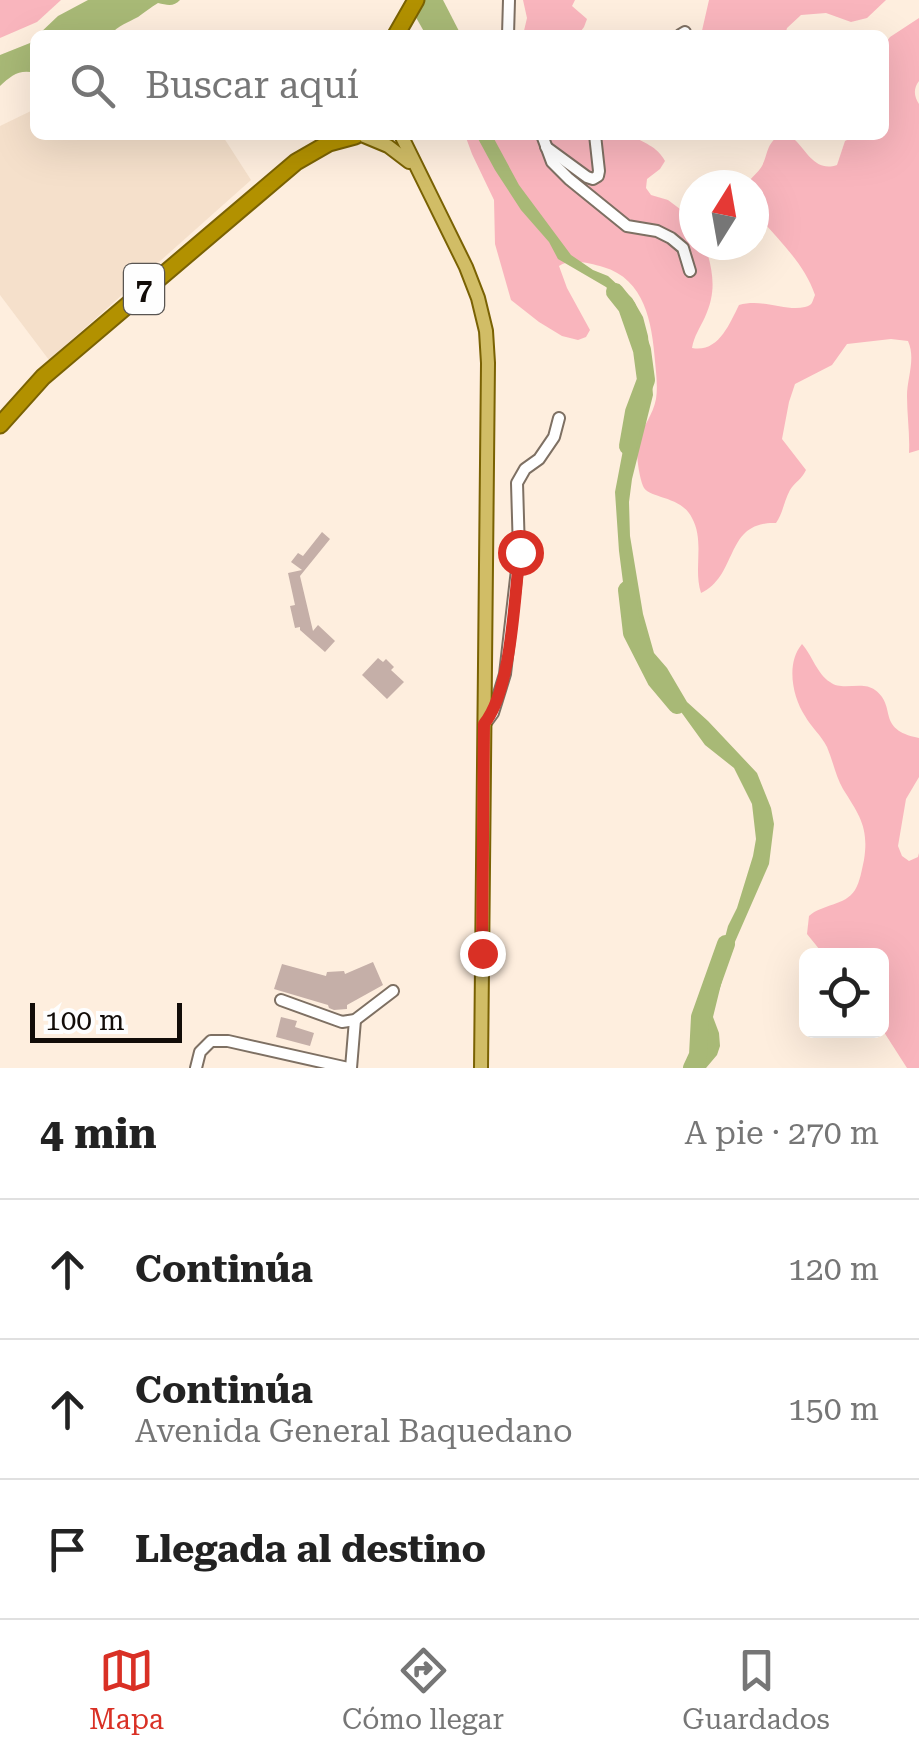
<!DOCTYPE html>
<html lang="es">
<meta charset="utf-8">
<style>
:root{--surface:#fff;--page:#f6f6f6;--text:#222;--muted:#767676;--line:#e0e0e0;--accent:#d93025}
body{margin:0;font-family:"Roboto Serif",serif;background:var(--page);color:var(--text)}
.controls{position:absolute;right:30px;bottom:30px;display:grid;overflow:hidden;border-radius:15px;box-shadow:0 10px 40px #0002}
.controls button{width:90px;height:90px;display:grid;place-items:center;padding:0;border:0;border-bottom:2px solid var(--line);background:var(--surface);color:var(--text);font:50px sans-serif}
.compass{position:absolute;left:679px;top:170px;width:90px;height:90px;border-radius:50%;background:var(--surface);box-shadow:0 10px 40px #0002;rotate:11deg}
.scale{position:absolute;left:30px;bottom:25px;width:152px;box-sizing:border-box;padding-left:10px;border:5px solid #120c08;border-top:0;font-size:28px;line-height:35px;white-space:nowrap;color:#120c08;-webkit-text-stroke:8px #fefefe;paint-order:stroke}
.stop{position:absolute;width:30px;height:30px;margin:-22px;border:8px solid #d93025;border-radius:50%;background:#fff}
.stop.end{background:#d93025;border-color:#fff;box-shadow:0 2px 10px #0008}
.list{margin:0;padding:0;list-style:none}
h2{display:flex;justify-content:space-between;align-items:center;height:130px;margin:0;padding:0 40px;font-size:42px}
h2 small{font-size:32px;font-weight:400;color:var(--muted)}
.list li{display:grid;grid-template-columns:65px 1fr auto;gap:30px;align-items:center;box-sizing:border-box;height:140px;padding:0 40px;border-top:2px solid var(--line)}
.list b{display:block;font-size:38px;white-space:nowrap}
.list p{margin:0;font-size:32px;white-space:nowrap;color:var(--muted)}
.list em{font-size:32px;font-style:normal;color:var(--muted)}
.icon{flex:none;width:55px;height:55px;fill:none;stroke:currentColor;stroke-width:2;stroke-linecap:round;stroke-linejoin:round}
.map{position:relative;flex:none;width:919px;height:1068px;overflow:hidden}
.search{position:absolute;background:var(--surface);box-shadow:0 10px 40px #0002;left:30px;right:30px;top:30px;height:110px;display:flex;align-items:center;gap:25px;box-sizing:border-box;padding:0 35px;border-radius:15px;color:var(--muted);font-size:38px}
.sheet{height:550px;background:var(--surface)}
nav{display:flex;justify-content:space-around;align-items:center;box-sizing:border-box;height:140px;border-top:2px solid var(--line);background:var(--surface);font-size:28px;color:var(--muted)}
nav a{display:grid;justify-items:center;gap:5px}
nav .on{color:var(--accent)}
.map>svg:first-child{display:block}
</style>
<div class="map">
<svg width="919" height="1068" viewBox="0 0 919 1068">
<rect width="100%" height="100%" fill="#feeede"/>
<polygon fill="#f5e0cb" points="35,109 35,135 222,135 251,180 49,360 0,295 0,126"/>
<g fill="#f9b5bd">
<polygon points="0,0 61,0 37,22 0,38"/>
<polygon points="523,0 575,0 572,6 587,19 584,27 578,35 523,35 527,18"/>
<polygon points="709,0 886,0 867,18 851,22 826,13 801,15 787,28 785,35 701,35"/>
<path d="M919,18V81C913,89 914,96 919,104V450L909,453C910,434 907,416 907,396C907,378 916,359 908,341L891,339L847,344L832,365L795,384L789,402L782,439L806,470C802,479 795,482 790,490C784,501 783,513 776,523C724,521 739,575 701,593C693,568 705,542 692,518C681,495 648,499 643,486C639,477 635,449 638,441C643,426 653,415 656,399C658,386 656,373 655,361C652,323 645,279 603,267C590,263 570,258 559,266L567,288L590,330L586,337L578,340L562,336L539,322L511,300L495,244L494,200L472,154L465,135H630C644,143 657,146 665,161L660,169L647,179L646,188L651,195L668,200L692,218L694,221V245H705C713,271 717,291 705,317C700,328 694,336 692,348C718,353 729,325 739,305C763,298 786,312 805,307C813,305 812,302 815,295C804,262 776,238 754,211V185H747C750,178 758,173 762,166C768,154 766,146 777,137L795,140C808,153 816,172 837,165L845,141L853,137L884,135L888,125L884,105V45L890,37Z"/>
<path d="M802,644C812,655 817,674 830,682C843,692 862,680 875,690C898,707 875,729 919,738V777L906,799L898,846L902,856L909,861L918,857L919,853V1068H907L882,1029V956L824,955L807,934L809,916C822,904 845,906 855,890C860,882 862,869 864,860C869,828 860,816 843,789C836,777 833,761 827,747C821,735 811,727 805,716C792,696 786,663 802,644Z"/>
</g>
<g fill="#a8b976">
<path d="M88,0H180C174,7 167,5 158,3C151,7 145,12 138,17C127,23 119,25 110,35H38L58,16Z"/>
<polygon points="406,0 443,0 461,35 426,35"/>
<path d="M35,38V73C19,69 11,76 0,86V55L30,43Z"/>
<polygon points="476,135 492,135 519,185 571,255 593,270 608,276 632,298 643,317 648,336 653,395 632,479 629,502 630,536 643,614 654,653 667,668 687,702 708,721 757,773 771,808 774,824 769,864 727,960 713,1017 719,1033 720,1046 717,1055 706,1068 694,1068 693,1052 698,1027 707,1007 728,926 737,908 753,856 756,839 752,804 734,768 705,745 645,662 624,590 619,551 615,492 623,450 638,406 641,379 642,340 633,314 606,287 558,259 549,242 521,210 495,170"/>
</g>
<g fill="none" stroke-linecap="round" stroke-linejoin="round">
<g stroke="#a8b976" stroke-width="18">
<polyline points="615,292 627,307 642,350 646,380 634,412 628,446"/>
<polyline points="627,590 632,633 656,680 677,705"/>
<polyline points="692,1068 698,1055 700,1017 726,944"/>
</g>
</g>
<g fill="#c5afa8">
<polygon points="322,532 330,539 300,576 313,631 318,625 335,641 325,652 300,630 300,627 295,628 290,606 295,605 288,573 302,570 291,562 298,553 303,556"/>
<polygon points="378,658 383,662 386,659 394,667 391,670 404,682 387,699 362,675"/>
<polygon points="373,962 383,985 347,1005 347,1009 334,1010 329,1008 328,1005 274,989 282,964 326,976 327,972 344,971 345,974"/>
<polygon points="281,1017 297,1021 295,1027 314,1033 310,1046 276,1037"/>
</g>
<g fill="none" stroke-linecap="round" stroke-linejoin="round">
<defs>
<g id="minor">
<polyline points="508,35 509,0"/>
<polyline points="680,35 685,32"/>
<polyline points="542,135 552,162 569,179 627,226 657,231 671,238 683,248 690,271"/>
<polyline points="546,147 587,177 593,179 598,176 599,171 595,135"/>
<polyline points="485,724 493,713 505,674 519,552 517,483 525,469 539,459 554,437 559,418"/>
<polyline points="281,1000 342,1022 355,1020 393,991"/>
<polyline points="196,1068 200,1052 211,1041 228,1041 348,1068"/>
<polyline points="351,1068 355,1020"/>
</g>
<g id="major">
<polyline points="401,135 466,267 478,298 486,331 488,363 481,1068"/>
<polyline points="364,136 388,146 409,162"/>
</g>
<g id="highway">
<polyline points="396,35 416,0"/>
<polyline points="0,425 43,377 296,162 329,143 355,136"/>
</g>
</defs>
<use href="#minor" stroke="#7e7063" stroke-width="14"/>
<use href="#major" stroke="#7a6203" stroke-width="16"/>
<use href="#highway" stroke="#7a6203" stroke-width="19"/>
<use href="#minor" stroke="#fff" stroke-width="10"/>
<use href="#major" stroke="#d1bd66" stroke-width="12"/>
<use href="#highway" stroke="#b29100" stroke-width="15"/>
</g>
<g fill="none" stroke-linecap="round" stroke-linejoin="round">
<path stroke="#d93025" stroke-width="12" d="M482,953L484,724C512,690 514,597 520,552"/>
</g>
<g text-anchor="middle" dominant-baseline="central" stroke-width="8" stroke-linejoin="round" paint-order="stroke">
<rect fill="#fefefe" stroke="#595552" stroke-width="2.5" x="124" y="264" width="40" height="50" rx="8"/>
<g font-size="30" font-weight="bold" fill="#120c08">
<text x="144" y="289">7</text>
</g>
</g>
</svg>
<div class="controls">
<button><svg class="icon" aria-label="locate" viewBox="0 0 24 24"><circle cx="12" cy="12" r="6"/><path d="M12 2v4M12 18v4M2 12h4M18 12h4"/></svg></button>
</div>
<svg class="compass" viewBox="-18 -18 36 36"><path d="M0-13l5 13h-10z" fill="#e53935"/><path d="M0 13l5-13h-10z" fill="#767676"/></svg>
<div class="scale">100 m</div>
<div class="stop" style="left:520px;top:552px"></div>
<div class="stop end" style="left:482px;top:953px"></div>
<div class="search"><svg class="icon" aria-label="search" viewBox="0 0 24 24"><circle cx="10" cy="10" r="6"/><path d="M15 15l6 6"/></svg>Buscar aquí</div>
</div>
<section class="sheet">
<h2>4 min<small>A pie · 270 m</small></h2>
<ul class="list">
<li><svg class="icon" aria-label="ahead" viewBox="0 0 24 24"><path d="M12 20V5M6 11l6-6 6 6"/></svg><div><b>Continúa</b></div><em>120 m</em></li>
<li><svg class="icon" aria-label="ahead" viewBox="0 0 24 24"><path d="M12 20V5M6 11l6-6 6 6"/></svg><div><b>Continúa</b><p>Avenida General Baquedano</p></div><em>150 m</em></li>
<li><svg class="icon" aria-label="arrive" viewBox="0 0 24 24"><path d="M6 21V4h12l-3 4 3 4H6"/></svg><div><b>Llegada al destino</b></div></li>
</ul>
</section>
<nav>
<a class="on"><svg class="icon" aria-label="map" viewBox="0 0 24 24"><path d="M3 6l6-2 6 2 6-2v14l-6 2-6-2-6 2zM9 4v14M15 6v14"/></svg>Mapa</a>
<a><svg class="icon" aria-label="directions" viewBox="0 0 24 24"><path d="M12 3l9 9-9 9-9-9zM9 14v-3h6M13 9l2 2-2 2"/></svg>Cómo llegar</a>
<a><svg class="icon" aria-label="saved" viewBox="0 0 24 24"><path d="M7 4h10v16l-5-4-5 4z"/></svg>Guardados</a>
</nav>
